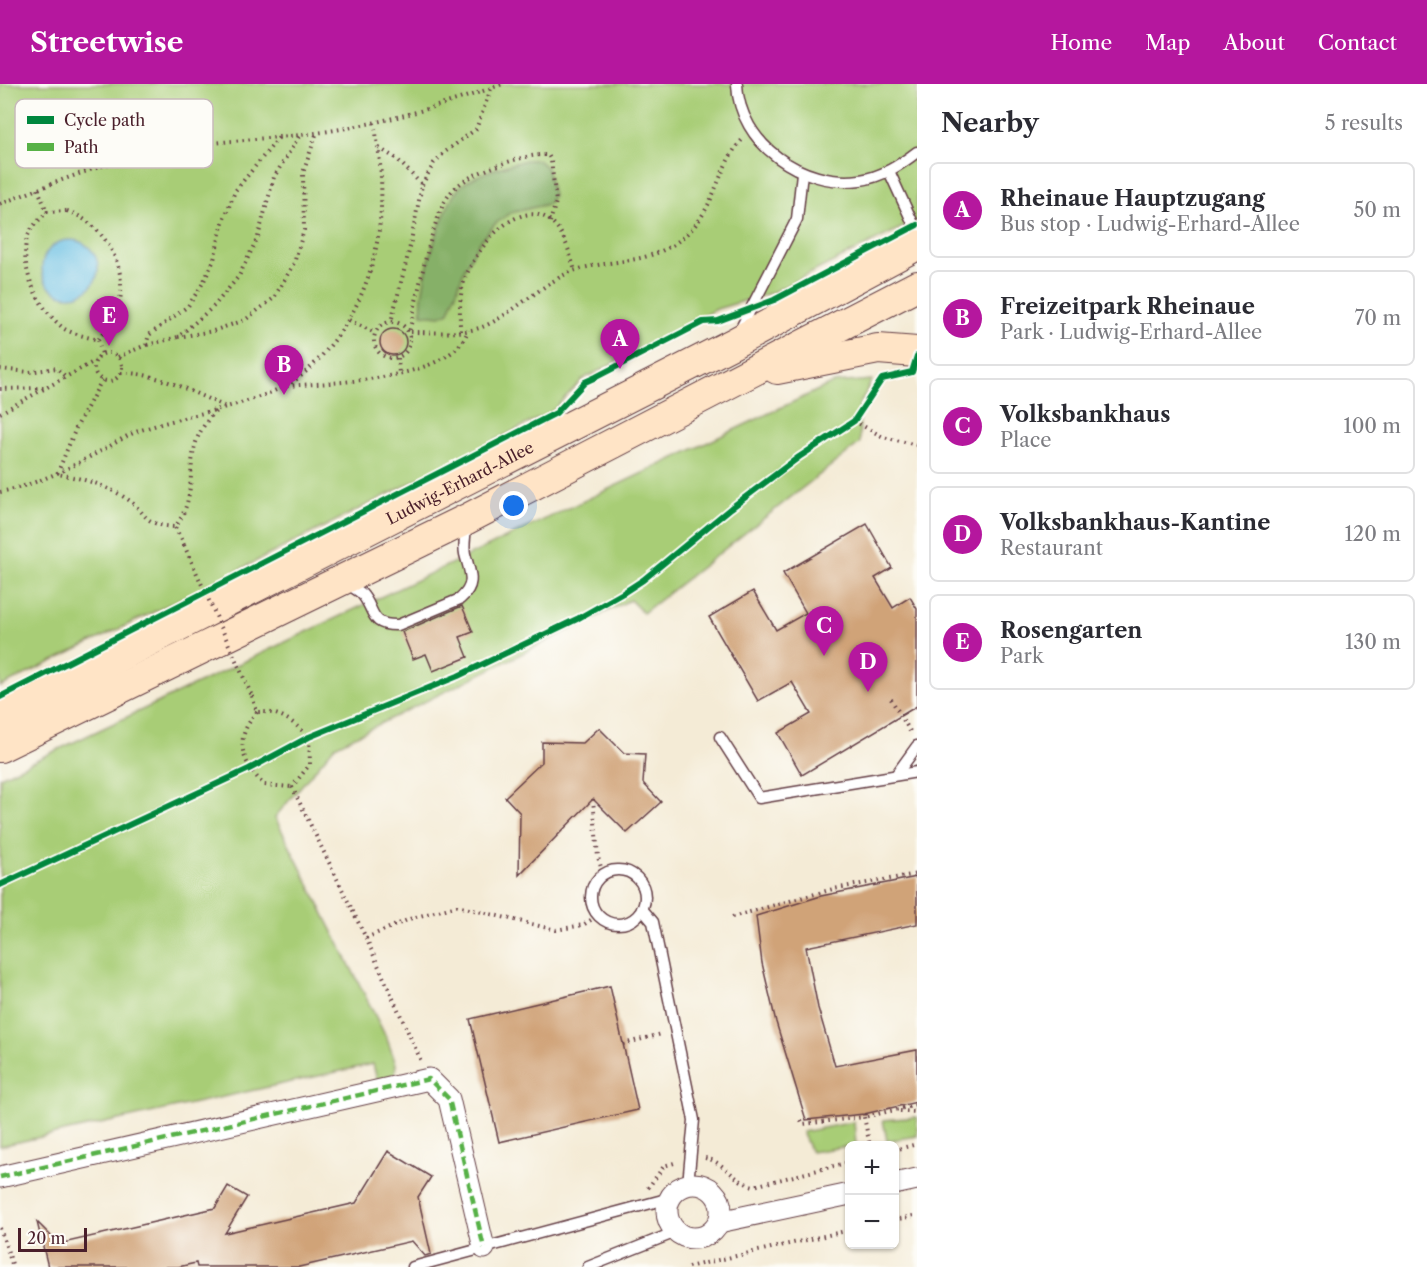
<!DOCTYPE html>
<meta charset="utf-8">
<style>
:root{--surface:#fff;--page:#f2f2f3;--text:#2b2b33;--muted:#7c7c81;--line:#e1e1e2;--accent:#b5179e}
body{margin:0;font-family:"Libre Caslon Text",serif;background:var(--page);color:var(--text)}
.controls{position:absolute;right:18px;bottom:18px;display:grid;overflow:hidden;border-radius:9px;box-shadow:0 2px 4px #0004}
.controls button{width:54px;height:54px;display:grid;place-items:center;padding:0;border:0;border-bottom:2px solid var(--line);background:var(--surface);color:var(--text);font:30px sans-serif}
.scale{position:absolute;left:18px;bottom:15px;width:69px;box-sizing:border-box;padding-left:6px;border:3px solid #4a1f2b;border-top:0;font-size:16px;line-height:21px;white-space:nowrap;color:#4a1f2b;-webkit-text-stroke:4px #fdfcf7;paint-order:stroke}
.you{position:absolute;left:514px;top:422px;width:21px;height:21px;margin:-15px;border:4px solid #fff;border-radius:50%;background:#1a73e8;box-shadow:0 0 0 9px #1a73e833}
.badge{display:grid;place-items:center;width:39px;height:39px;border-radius:50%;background:var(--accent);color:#fff;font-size:20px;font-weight:700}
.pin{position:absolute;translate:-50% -50px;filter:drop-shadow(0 2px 3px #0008)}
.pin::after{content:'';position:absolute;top:32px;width:21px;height:18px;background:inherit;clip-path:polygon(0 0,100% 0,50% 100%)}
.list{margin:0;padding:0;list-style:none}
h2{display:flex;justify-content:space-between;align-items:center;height:78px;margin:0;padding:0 24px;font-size:26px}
h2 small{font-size:20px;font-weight:400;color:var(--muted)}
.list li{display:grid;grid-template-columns:39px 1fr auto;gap:18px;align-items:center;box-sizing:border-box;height:96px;margin:0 12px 12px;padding:0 12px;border:2px solid var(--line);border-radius:9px}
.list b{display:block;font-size:22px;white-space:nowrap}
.list p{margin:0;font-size:20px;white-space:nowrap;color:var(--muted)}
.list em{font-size:20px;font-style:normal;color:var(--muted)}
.map{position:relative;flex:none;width:917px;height:1183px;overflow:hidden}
header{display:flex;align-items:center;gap:36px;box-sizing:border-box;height:84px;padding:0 30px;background:var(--accent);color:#fff}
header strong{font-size:28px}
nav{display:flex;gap:33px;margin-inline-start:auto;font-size:21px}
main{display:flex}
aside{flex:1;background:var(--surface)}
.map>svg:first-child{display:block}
</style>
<header>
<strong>Streetwise</strong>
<nav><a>Home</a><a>Map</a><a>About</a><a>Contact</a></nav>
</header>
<main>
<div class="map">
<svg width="917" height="1183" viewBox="0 0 917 1183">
<rect width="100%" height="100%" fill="#fdfcf7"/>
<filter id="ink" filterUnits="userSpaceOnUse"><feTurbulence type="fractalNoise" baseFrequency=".0167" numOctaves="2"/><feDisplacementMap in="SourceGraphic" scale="12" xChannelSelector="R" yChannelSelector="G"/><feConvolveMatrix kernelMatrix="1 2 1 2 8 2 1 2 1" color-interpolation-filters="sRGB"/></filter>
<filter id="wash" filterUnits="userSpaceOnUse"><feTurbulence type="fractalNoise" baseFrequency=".008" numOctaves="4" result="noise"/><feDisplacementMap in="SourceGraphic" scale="24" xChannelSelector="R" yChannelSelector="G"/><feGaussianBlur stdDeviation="1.35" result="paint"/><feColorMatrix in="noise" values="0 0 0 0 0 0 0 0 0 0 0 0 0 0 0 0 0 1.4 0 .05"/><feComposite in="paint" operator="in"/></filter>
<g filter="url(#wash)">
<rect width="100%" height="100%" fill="#f4ebd6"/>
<g fill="#a8cd76" stroke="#797650" stroke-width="1.5">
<polygon points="0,0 917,0 917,136 771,209 717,225 583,295 551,328 213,499 0,603"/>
<polygon points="872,296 859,322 860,359 643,529 630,516 335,662 275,733 387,955 396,980 395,991 377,996 373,980 0,1062 0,693 833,299"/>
<polygon points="917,1033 917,1052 887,1057 883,1036"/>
<polygon points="854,1038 856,1061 811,1068 802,1048"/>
</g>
<path fill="#86b067" stroke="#686849" stroke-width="1.5" d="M526,76H538L547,84L553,112L548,120L510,129L495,140L478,160L465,184L449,228L440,232L422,230C418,204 442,120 461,102C478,88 506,82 526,76Z"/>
<circle fill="#65bee3" stroke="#586e87" stroke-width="1.5" cx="70" cy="184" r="28"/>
<g id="blocks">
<g fill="#d0a378">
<circle cx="393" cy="258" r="13"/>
<polygon points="867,440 892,484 875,494 893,524 910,513 917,525 917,622 802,691 778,649 811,630 792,598 758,617 709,533 753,507 776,546 806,529 783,489"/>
<polygon points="462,522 473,548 460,553 468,573 433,587 426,570 413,575 402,548"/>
<polygon points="599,644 624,669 645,670 643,699 661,718 627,749 593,715 519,791 520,729 505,713 542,678 542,658 583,659"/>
<polygon points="917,793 917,840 806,863 818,924 835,982 917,966 917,1018 864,1030 806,1036 776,938 762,879 756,832 821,812"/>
<polygon points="610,902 638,1026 499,1058 470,935"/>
<polygon points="388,1067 431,1093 418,1113 431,1170 425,1172 412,1157 299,1183 197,1183 196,1179 178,1183 48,1183 37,1138 59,1160 215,1124 228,1102 247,1113 225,1149 356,1119"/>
</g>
</g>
</g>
<g filter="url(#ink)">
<use href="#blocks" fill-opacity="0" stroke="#643e45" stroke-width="1.5"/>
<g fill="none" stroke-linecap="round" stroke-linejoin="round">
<defs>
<g id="service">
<path d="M737,0C739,60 803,104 860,96C882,93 900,81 917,68"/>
<polyline points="889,87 917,148"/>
<polyline points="739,248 797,135 802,89"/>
<path d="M345,498C350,502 356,505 361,509C376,525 368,542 398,541L460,515C477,500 470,489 465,470C463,461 466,450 466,440"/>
<polyline points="720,653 759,714 917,688"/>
<polyline points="896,691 917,662"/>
<circle cx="618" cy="813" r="27"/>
<polyline points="642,825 653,838 694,1036 688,1100"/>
<polyline points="413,1183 670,1114"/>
<polyline points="588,1183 676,1148"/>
</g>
<g id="minor">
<polyline points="0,1093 429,995 449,1015 484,1164"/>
<circle cx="694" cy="1127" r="27"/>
<polyline points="894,1100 917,1095"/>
<polyline points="719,1138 850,1110"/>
</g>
<g id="secondary">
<polyline points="777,285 878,265 917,268"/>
<path id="s1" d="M0,633L734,259L917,161"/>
<polyline points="0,663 467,435 917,202"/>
</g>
</defs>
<use href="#service" stroke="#643e45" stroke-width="13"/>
<use href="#minor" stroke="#643e45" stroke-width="23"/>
<use href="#secondary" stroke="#643e45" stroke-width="32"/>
<g stroke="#643e45" stroke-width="4" stroke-dasharray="1.5 4.5" stroke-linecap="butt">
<polyline points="379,64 397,75 422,101 409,167 391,238"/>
<polyline points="422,101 434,79 445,68 476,45 491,5"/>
<polyline points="38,105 47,128"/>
<path d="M0,120C49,101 99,80 151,69C201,58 250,56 300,51C370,43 437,24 503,0"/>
<path d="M67,127C107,140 135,193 114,233C110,241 103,249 98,256C88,253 72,250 63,244C39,224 21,189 26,158C28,146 38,137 47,128Z"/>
<path d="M550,138L556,118L551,76L548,71C532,70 513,76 499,81C483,87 466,93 454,105C431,126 418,215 409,248C431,248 461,251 482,243C511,232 547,195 576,186C619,173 653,183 690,147C716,121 718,82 742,56"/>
<polyline points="349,236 375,249"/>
<circle cx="392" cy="256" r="18"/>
<path d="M460,247C460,231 459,216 463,201C470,174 506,123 539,131C562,137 569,167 575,187"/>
<polyline points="178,253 213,247 245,236 274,214 294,179 304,146 303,89 317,48"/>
<polyline points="98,256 102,270"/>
<polyline points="147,261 178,253 214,222 239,192 258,153 274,93 300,51"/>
<circle cx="108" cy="283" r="14"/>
<polyline points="118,273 146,261 149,251 188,222 203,199 214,176 222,141 235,107 280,52"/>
<polyline points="398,274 399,291"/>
<polyline points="0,285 29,288 57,284 65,292"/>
<path d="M121,289C157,288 191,308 224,322"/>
<polyline points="596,293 598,296"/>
<path d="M102,296L76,344L57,390C81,394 103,400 124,413C148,427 140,441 175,443"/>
<path d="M287,302C332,298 452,298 468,246"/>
<polyline points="0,305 47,304"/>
<polyline points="0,329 95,277"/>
<polyline points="854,337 883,353 917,361"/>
<path d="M0,408C35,401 66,386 97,369C111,362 126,351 141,346C189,330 240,324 285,302C303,293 317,278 329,263C382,199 390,118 374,39"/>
<path d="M184,461L175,443C205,403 175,366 217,326"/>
<path d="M252,612L257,628C281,627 292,637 309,653L310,680L292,703"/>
<polyline points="891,615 911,649"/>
<path d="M257,628C233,655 241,677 264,701L292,703"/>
<polyline points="292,703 366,854 421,977"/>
<polyline points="593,715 598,773 603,790"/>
<polyline points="732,833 833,805 917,790"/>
<polyline points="366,854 412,834 457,822 556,846 583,841 597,832"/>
<polyline points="623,960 662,950"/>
<polyline points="900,1027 917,1028"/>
<polyline points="864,1030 864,1033 917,1021"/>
<polyline points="801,1036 803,1040 864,1033 870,1062"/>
<polyline points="894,1066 917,1060"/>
<path d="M705,1074C725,1078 734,1098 754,1102L850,1078"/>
<polyline points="648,1104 664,1082 674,1079"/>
<polyline points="894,1136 917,1131"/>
<polyline points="0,1144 13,1183"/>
<polyline points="688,1183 850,1146"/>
</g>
<use href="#service" stroke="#fff" stroke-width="10"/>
<use href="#minor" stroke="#fff" stroke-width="21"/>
<use href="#secondary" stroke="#ffe4c6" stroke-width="30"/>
<polyline stroke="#643e45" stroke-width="4" stroke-dasharray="1.5 4.5" stroke-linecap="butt" points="184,461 252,612"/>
<polyline stroke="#57b146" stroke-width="4.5" stroke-dasharray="9 4.5" stroke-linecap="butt" points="0,1093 429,995 449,1015 484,1164"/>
<defs>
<g id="cycleway">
<polyline points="0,613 556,329 585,298 596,293 703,238 718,237 774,216 917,141"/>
<polyline points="0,801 249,685 309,653 458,592 577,535 623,509 643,496 731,424 799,373 854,337 882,295 912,288 917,272"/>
</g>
</defs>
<use href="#cycleway" stroke="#fdfcf7" stroke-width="10"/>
<use href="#cycleway" stroke="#00873e" stroke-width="6"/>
</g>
</g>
<g text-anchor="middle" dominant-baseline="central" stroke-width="4.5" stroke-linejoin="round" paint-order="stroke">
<g font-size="16" fill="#4a1f2b" stroke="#fdfcf7">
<text stroke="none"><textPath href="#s1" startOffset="516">Ludwig-Erhard-Allee</textPath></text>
</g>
</g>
<rect x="15" y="15" width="198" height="69" rx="9" fill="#fdfcf7" stroke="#c7baba" stroke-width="1.5"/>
<rect x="27" y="32" width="27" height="8" fill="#00873e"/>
<rect x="27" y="59" width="27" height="8" fill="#57b146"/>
<g font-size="16" fill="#4a1f2b">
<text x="64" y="42">Cycle path</text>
<text x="64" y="69">Path</text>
</g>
</svg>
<div class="controls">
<button>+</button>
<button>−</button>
</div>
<div class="scale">20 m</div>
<div class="you"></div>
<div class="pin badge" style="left:620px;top:285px">A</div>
<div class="pin badge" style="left:284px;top:311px">B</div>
<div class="pin badge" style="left:824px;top:572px">C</div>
<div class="pin badge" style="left:868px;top:608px">D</div>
<div class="pin badge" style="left:109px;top:262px">E</div>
</div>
<aside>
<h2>Nearby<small>5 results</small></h2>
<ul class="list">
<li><span class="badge">A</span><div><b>Rheinaue Hauptzugang</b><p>Bus stop · Ludwig-Erhard-Allee</p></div><em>50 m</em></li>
<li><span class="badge">B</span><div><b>Freizeitpark Rheinaue</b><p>Park · Ludwig-Erhard-Allee</p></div><em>70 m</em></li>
<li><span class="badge">C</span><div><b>Volksbankhaus</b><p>Place</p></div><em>100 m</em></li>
<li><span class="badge">D</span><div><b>Volksbankhaus-Kantine</b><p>Restaurant</p></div><em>120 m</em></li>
<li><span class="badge">E</span><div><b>Rosengarten</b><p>Park</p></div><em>130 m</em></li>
</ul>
</aside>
</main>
